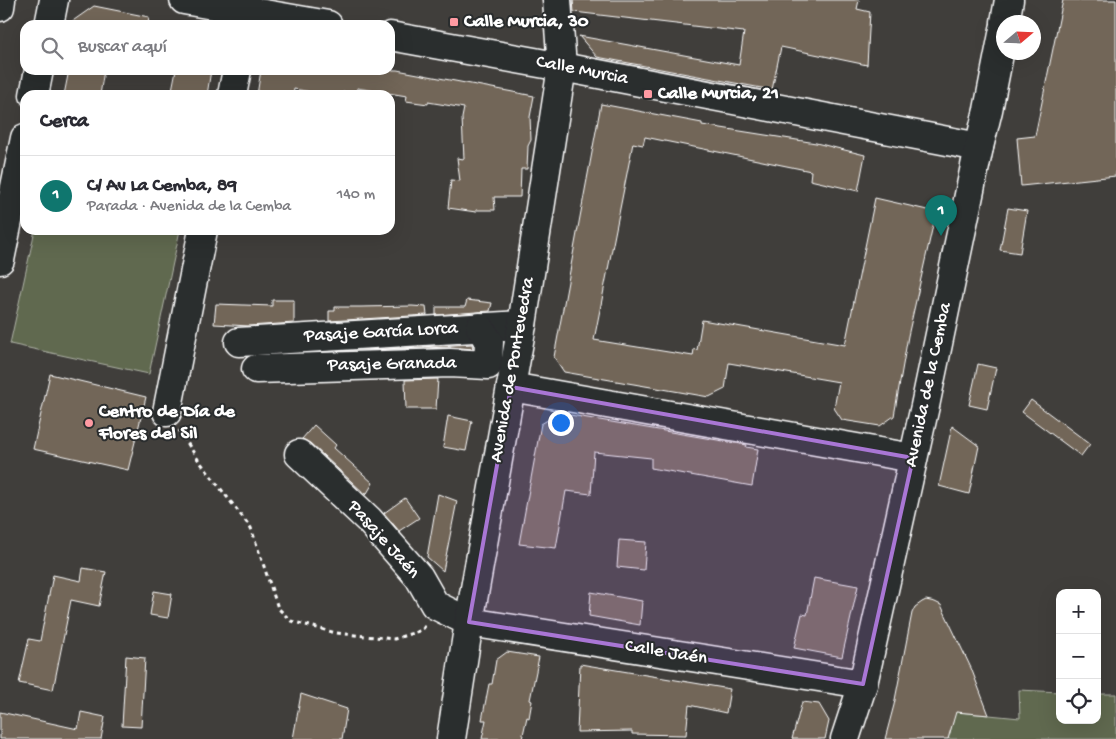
<!DOCTYPE html>
<html lang="es">
<meta charset="utf-8">
<style>
:root{--surface:#fff;--page:#f7f7f7;--text:#2b2b33;--muted:#7c7c81;--line:#e1e1e2;--accent:#0f766e}
body{margin:0;font-family:"Gochi Hand",sans-serif;background:var(--page);color:var(--text)}
.controls{position:absolute;right:15px;bottom:15px;display:grid;overflow:hidden;border-radius:10px;box-shadow:0 5px 20px #0002}
.controls button{width:45px;height:45px;display:grid;place-items:center;padding:0;border:0;border-bottom:1px solid var(--line);background:var(--surface);color:var(--text);font:25px sans-serif}
.compass{position:absolute;left:996px;top:15px;width:45px;height:45px;border-radius:50%;background:var(--surface);box-shadow:0 5px 20px #0002;rotate:71deg}
.you{position:absolute;left:560px;top:422px;width:18px;height:18px;margin:-12px;border:4px solid #fff;border-radius:50%;background:#1a73e8;box-shadow:0 0 0 8px #1a73e833}
.badge{display:grid;place-items:center;width:32px;height:32px;border-radius:50%;background:var(--accent);color:#fff;font-size:16px;font-weight:700}
.pin{position:absolute;translate:-50% -41px;filter:drop-shadow(0 1px 2px #0008)}
.pin::after{content:'';position:absolute;top:26px;width:18px;height:15px;background:inherit;clip-path:polygon(0 0,100% 0,50% 100%)}
.list{margin:0;padding:0;list-style:none}
h2{display:flex;justify-content:space-between;align-items:center;height:65px;margin:0;padding:0 20px;font-size:21px}
h2 small{font-size:16px;font-weight:400;color:var(--muted)}
.list li{display:grid;grid-template-columns:32px 1fr auto;gap:15px;align-items:center;box-sizing:border-box;height:80px;padding:0 20px;border-top:1px solid var(--line)}
.list b{display:block;font-size:19px;white-space:nowrap}
.list p{margin:0;font-size:16px;white-space:nowrap;color:var(--muted)}
.list em{font-size:16px;font-style:normal;color:var(--muted)}
.icon{flex:none;width:28px;height:28px;fill:none;stroke:currentColor;stroke-width:2;stroke-linecap:round;stroke-linejoin:round}
.map{position:relative;flex:none;width:1116px;height:739px;overflow:hidden}
.search{position:absolute;background:var(--surface);box-shadow:0 5px 20px #0002;left:20px;top:20px;width:375px;height:55px;display:flex;align-items:center;gap:12px;box-sizing:border-box;padding:0 18px;border-radius:15px;color:var(--muted);font-size:19px}
.panel{position:absolute;background:var(--surface);box-shadow:0 5px 20px #0002;left:20px;top:90px;width:375px;height:145px;border-radius:15px}
.map>svg:first-child{display:block}
</style>
<div class="map">
<svg width="1116" height="739" viewBox="0 0 1116 739">
<rect width="100%" height="100%" fill="#403e3b"/>
<filter id="ink" filterUnits="userSpaceOnUse"><feTurbulence type="fractalNoise" baseFrequency=".02" numOctaves="2"/><feDisplacementMap in="SourceGraphic" scale="10" xChannelSelector="R" yChannelSelector="G"/><feConvolveMatrix kernelMatrix="1 2 1 2 8 2 1 2 1" color-interpolation-filters="sRGB"/></filter>
<g filter="url(#ink)">
<g fill="#606950" stroke="#b0b4a8">
<polygon points="35,230 180,230 149,374 10,344"/>
<polygon points="1019,690 1060,692 1060,720 1097,720 1097,694 1116,694 1116,739 948,739 953,722 948,711 1020,718"/>
</g>
<g fill="#726658" stroke="#fff">
<polygon points="573,0 859,0 857,9 870,12 867,65 781,47 772,90 597,57 579,36 739,65 744,32 574,12"/>
<polygon points="1063,0 1116,0 1116,176 1021,186 1017,138 1035,136"/>
<polygon points="94,6 149,17 148,25 67,25"/>
<polygon points="69,70 104,70 100,95 64,95"/>
<polygon points="176,70 211,70 207,95 171,95"/>
<polygon points="261,70 397,70 534,96 530,117 531,140 528,146 527,169 521,169 520,197 494,197 495,210 476,210 476,212 448,208 451,180 460,181 457,158 464,159 462,118 464,108 428,102 428,104 406,101 407,96 357,88 356,94 343,92 343,95 329,95 294,89 293,95 257,95"/>
<polygon points="601,104 702,123 702,125 816,143 865,155 858,191 810,180 811,171 645,137 643,145 633,143 594,340 693,356 694,349 697,350 702,320 845,345 875,198 936,212 908,336 894,416 880,426 842,420 834,408 839,382 729,363 725,389 709,397 564,372 554,357"/>
<polygon points="1008,208 1027,211 1020,253 1000,250"/>
<polygon points="272,300 294,300 294,323 249,326 214,324 216,304 272,306"/>
<polygon points="467,300 492,303 490,311 436,315 436,307 465,307"/>
<polygon points="412,306 426,307 427,315 329,321 329,311 335,311 335,307 361,307"/>
<polygon points="472,344 473,349 450,347 368,350"/>
<polygon points="978,364 996,368 987,409 969,405"/>
<polygon points="50,374 146,397 128,470 33,449"/>
<polygon points="438,379 436,409 406,409 405,380"/>
<polygon points="1031,400 1090,444 1081,456 1022,412"/>
<polygon points="556,415 569,417 570,415 747,445 746,447 758,449 752,486 651,468 651,458 594,452 591,494 566,491 556,548 519,544 541,424"/>
<polygon points="448,416 472,421 466,451 443,447"/>
<polygon points="314,425 336,445 334,448 373,483 366,495 310,443 302,439"/>
<polygon points="952,426 979,446 969,494 939,486"/>
<polygon points="438,494 457,501 443,571 427,557"/>
<polygon points="405,498 419,518 399,531 384,513"/>
<polygon points="619,540 646,542 644,570 617,567"/>
<polygon points="83,568 106,572 99,606 71,600 53,690 19,683 29,639 40,641 53,575 81,581"/>
<polygon points="814,578 858,586 842,657 794,648 802,614 807,615"/>
<polygon points="154,591 172,594 168,618 150,615"/>
<polygon points="591,592 642,601 640,625 589,616"/>
<polygon points="926,600 935,602 941,605 971,668 989,715 956,712 948,739 885,739 894,705 912,613 915,607 922,602"/>
<polygon points="507,652 539,657 530,700 532,701 529,718 527,717 522,739 482,739 486,720 482,720 489,684 492,684 496,660"/>
<polygon points="126,656 145,658 141,727 122,726"/>
<polygon points="580,664 730,689 726,713 689,705 686,735 632,734 632,731 577,732"/>
<polygon points="301,694 347,709 342,739 293,739"/>
<polygon points="802,702 819,704 829,721 825,739 792,739"/>
<polygon points="0,712 78,729 81,712 105,717 101,739 0,739"/>
</g>
<g fill="none" stroke-linecap="round" stroke-linejoin="round">
<defs>
<g id="minor">
<polyline points="184,0 328,25"/>
<polyline points="0,7 1,0"/>
<polyline points="1005,22 1009,0"/>
<polyline points="49,25 54,0"/>
<polyline points="390,36 562,67 979,147"/>
<polyline points="34,95 39,70"/>
<polyline points="232,95 237,70"/>
<polyline points="0,260 25,138"/>
<polyline points="239,342 522,325"/>
<polyline points="256,369 450,363 488,365 489,342 480,327"/>
<polyline points="511,387 913,458"/>
<polyline points="167,412 203,230"/>
<polyline points="299,454 369,520 419,577 435,605 469,622 863,684"/>
<polyline points="451,739 469,622 522,325 562,67 557,0"/>
<polyline points="845,739 863,684 925,406 979,147 988,110 1004,29"/>
</g>
</defs>
<use href="#minor" stroke="#fff" stroke-width="31"/>
<polyline stroke="#fff" stroke-width="3" stroke-dasharray="4 4" stroke-linecap="butt" points="179,430 197,458 251,528 278,608 291,621 336,633 394,639 422,630 425,626"/>
<use href="#minor" stroke="#2a2d2e" stroke-width="28"/>
</g>
</g>
<path fill="#a976d5" fill-opacity="0.2" stroke="#a976d5" stroke-width="4" stroke-linejoin="round" d="M511,387L913,458L863,684L469,622Z"/>
<g fill="#ff9aa2" stroke="#2a2d2e" stroke-width="2">
<rect x="449" y="17" width="10" height="10" rx="2.5"/>
<rect x="643" y="89" width="10" height="10" rx="2.5"/>
<circle cx="89" cy="423" r="5"/>
</g>
<g text-anchor="middle" dominant-baseline="central" stroke-width="4" stroke-linejoin="round" paint-order="stroke">
<g font-size="19" font-weight="bold" fill="#fff" stroke="#2a2d2e" text-anchor="start">
<text x="464" y="22">Calle Murcia, 30</text>
<text x="658" y="94">Calle Murcia, 21</text>
<text x="99" y="412">Centro de Día de<tspan x="99" dy="22">Flores del Sil</tspan></text>
</g>
<g font-size="19" fill="#fff" stroke="#2a2d2e">
<text transform="translate(582 71) rotate(11)">Calle Murcia</text>
<text transform="translate(381 333) rotate(-3)">Pasaje García Lorca</text>
<text transform="translate(392 365) rotate(-1)">Pasaje Granada</text>
<text transform="translate(513 370) rotate(-80)">Avenida de Pontevedra</text>
<text transform="translate(929 385) rotate(-78)">Avenida de la Cemba</text>
<text transform="translate(383 540) rotate(48)">Pasaje Jaén</text>
<text transform="translate(666 653) rotate(9)">Calle Jaén</text>
</g>
</g>
</svg>
<div class="controls">
<button>+</button>
<button>−</button>
<button><svg class="icon" aria-label="locate" viewBox="0 0 24 24"><circle cx="12" cy="12" r="6"/><path d="M12 2v4M12 18v4M2 12h4M18 12h4"/></svg></button>
</div>
<svg class="compass" viewBox="-18 -18 36 36"><path d="M0-13l5 13h-10z" fill="#e53935"/><path d="M0 13l5-13h-10z" fill="#7c7c81"/></svg>
<div class="you"></div>
<div class="pin badge" style="left:941px;top:236px">1</div>
<div class="search"><svg class="icon" aria-label="search" viewBox="0 0 24 24"><circle cx="10" cy="10" r="6"/><path d="M15 15l6 6"/></svg>Buscar aquí</div>
<section class="panel">
<h2>Cerca<small></small></h2>
<ul class="list">
<li><span class="badge">1</span><div><b>C/ Av La Cemba, 89</b><p>Parada · Avenida de la Cemba</p></div><em>140 m</em></li>
</ul>
</section>
</div>
